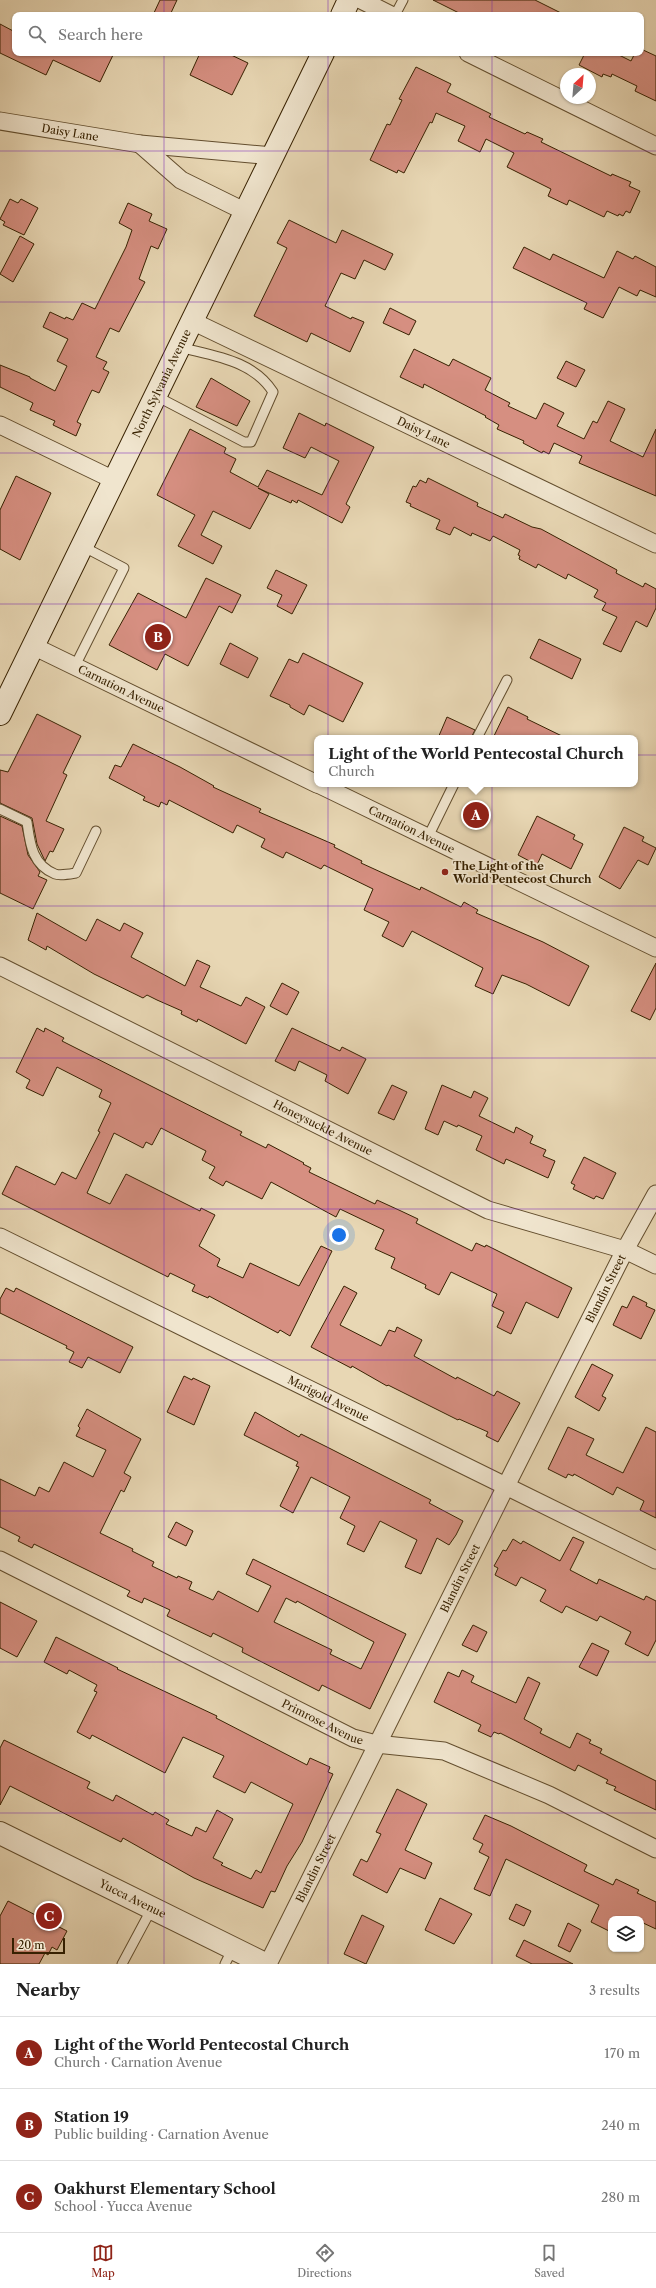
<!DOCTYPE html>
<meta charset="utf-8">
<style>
:root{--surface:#fff;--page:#f6f6f6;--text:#222;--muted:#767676;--line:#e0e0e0;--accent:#8f2418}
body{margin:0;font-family:"Libre Caslon Text",serif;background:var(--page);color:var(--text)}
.controls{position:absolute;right:12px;bottom:12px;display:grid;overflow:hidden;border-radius:8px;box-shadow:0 1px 3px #0004}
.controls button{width:36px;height:36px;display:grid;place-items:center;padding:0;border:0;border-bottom:1px solid var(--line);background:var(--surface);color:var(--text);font:20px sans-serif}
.compass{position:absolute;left:560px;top:68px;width:36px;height:36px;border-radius:50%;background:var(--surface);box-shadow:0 1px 3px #0004;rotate:26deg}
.scale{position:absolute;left:12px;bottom:10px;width:53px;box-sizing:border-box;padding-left:4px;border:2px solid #372101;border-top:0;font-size:11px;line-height:14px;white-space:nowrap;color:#372101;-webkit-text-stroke:3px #f0e5ce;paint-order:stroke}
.you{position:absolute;left:339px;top:1235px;width:14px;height:14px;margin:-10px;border:3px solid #fff;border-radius:50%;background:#1a73e8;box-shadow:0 0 0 6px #1a73e833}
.badge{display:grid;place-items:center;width:26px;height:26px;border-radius:50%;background:var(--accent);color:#fff;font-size:13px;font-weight:700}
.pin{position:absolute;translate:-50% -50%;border:2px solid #fff;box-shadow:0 1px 4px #0006}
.popup{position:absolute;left:314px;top:735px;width:324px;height:52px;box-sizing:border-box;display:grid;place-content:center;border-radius:8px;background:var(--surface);filter:drop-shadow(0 1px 3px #0005);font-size:13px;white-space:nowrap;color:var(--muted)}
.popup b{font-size:15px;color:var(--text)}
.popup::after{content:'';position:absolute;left:50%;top:100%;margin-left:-8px;border:8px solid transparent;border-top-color:var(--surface)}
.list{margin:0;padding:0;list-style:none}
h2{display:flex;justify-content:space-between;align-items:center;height:52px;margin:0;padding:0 16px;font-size:17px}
h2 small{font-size:13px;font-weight:400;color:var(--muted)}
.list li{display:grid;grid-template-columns:26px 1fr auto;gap:12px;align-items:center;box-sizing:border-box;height:72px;padding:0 16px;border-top:1px solid var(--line)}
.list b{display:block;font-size:15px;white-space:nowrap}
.list p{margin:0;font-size:13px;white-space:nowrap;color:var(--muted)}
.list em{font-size:13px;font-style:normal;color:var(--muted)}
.icon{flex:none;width:22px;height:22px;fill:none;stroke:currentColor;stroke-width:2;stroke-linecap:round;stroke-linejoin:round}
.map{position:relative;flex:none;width:656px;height:1964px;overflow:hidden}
.search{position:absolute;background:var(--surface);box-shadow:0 1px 3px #0004;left:12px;right:12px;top:12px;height:44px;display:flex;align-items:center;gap:10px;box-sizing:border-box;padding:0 14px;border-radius:8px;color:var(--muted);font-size:15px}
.sheet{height:268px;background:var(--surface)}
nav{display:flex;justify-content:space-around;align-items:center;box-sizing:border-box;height:56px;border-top:1px solid var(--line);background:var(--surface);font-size:11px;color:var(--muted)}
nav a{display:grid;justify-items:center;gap:2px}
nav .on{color:var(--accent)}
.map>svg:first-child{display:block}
</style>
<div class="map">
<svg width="656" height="1964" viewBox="0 0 656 1964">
<rect width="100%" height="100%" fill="#e8d7b4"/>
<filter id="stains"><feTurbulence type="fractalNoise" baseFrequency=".005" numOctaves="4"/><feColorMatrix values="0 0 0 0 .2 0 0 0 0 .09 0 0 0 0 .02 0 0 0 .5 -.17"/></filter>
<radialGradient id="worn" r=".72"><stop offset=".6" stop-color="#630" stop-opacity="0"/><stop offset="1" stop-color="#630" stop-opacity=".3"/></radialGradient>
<g fill="#d68f81" stroke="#372101" fill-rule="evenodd">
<polygon points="160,0 177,0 170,15 153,15"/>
<polygon points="433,0 535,0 565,15 463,15"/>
<polygon points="0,24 15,32 15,53 114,53 100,82 53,60 46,75 0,53"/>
<polygon points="641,49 656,56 656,101 635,91 637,86 612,74 611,77 603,74 602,77 579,65 585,53 615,53 631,61 635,53 641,53"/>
<polygon points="200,53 227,53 248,63 232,95 190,75"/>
<polygon points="416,67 451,84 447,92 491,114 489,117 525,134 527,132 543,139 541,142 611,176 612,174 631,182 629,186 640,191 630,213 626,211 623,216 619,214 618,216 607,211 604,217 569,200 567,205 548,196 551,189 507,167 514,153 486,139 480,152 458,141 465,126 436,113 432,123 430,122 404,173 398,170 397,173 370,160 387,124 390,125 402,100 399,99"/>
<polygon points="10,199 18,203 21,199 38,208 24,235 3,225 5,222 0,219"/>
<polygon points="128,203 152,214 149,221 167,229 158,249 151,246 139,279 145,282 119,332 110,328 96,357 107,362 103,369 109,372 99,393 92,390 77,422 81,424 76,436 53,425 55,421 30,410 33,403 0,387 0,365 30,377 30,378 55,391 67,366 57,361 68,339 43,327 50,312 65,319 66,317 73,320 82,303 95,309 126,247 132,230 119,223"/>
<polygon points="289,220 336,243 342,230 393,254 385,270 364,260 355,279 341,273 325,306 351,319 352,317 364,322 350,352 311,333 307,342 254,316 287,248 277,243"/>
<polygon points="20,236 34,244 13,282 0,274"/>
<polygon points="524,247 550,260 553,254 604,278 617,251 633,259 635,256 656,267 656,297 640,290 637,296 619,287 603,318 584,309 587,303 513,268"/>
<polygon points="390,308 416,321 409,335 383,323"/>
<polygon points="414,349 449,366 453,359 491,378 485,390 510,403 508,406 536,419 544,403 564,413 557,426 584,439 593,421 597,423 608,401 625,409 610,441 643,457 656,429 656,496 579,463 582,456 554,443 549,454 543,451 542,453 523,443 524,441 497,429 499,425 485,417 486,416 424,384 423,388 400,377"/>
<polygon points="566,361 585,370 576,387 557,378"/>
<polygon points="211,378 250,401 237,426 196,407"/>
<polygon points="299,413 325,426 326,423 374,447 346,504 350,507 342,523 298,500 297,503 292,500 291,503 258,488 269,494 250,529 213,511 201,535 222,546 213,564 178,546 195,515 157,495 190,429 226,448 224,453 236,459 230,472 258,487 267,470 322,495 339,461 311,447 305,458 283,448"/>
<polygon points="16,476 51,493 20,560 0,549 0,510"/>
<polygon points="428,478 478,503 477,506 503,518 505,514 532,527 541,529 617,570 616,573 643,587 645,583 656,589 656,608 647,627 636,621 621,652 603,644 617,617 602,610 606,603 594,597 598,590 568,574 566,579 538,564 536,568 519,559 520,556 518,555 520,550 493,536 490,541 472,533 471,536 454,527 450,535 436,529 440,520 410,506 411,504 406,502 413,486 416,487 420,480 426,483"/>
<polygon points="276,570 307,585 292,614 277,606 282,595 267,588"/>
<polygon points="206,578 241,595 232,613 219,606 188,666 165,654 157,670 109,645 138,593 186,618"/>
<polygon points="539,639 581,659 572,679 530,658"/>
<polygon points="230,643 258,658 248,678 220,664"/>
<polygon points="303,653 363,683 343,722 309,705 304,715 290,707 290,705 270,696 289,659 298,663"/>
<polygon points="508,707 528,717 527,719 566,738 493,738"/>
<polygon points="37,714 81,736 63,773 67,775 46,821 64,829 53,852 50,851 45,861 37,844 32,818 0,803 0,770 8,772"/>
<polygon points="447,717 475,730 471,738 438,738"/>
<polygon points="133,744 180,767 214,786 213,787 261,809 259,812 335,845 334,847 362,861 361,863 420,890 421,887 461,907 464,902 478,910 476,913 543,942 589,966 569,1006 526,984 502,975 493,994 475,986 483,968 412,931 403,947 382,936 389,922 364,910 373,889 324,865 321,869 286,852 283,858 261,847 265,839 237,825 233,833 169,800 167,805 161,802 159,807 143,800 145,797 109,778 115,765 121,767"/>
<polygon points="0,816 22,826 28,855 40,872 38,876 47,880 33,909 0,893"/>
<polygon points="537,816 575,835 573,839 583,844 571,869 542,854 537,865 518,855"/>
<polygon points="624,827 644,837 642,841 656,848 648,865 638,860 620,889 599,877"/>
<polygon points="37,913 86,941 97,919 120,931 124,923 143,933 131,957 185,986 197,960 210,966 200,987 241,1006 246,997 265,1007 246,1044 198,1019 197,1022 181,1014 182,1011 157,1000 147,995 143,998 94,974 47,946 46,950 28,940"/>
<polygon points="656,963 656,1008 650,1020 631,1011"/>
<polygon points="282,983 299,992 287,1015 270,1006"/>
<polygon points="37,1028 44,1032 45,1028 64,1038 62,1041 242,1132 240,1135 266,1148 268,1144 304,1163 303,1164 311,1168 309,1172 375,1204 377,1200 401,1211 418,1219 416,1223 472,1251 476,1243 485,1247 486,1245 572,1288 558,1318 526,1302 511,1334 497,1327 504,1312 492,1306 497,1294 451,1272 439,1295 425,1288 426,1285 391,1268 395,1258 375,1249 384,1230 340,1209 336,1217 271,1182 262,1199 226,1181 223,1186 209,1178 215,1167 202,1160 206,1151 161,1128 152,1145 146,1142 143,1148 114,1133 87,1193 110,1204 126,1174 200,1211 201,1208 215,1215 199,1246 220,1259 217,1266 243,1278 250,1263 299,1286 321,1246 332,1251 290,1336 280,1330 278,1333 209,1296 208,1298 192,1291 195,1285 170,1273 168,1277 2,1194 16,1166 55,1185 62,1172 76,1179 100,1132 98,1131 111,1103 99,1097 102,1090 57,1067 43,1096 26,1088 30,1080 16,1072"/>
<polygon points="292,1028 340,1051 342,1047 366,1059 348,1094 325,1081 327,1075 299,1061 295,1071 275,1061"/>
<polygon points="392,1085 407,1092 394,1120 378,1113"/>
<polygon points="442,1085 471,1098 474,1091 488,1098 479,1116 514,1133 516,1127 533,1136 530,1143 546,1150 543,1156 555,1161 548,1178 506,1159 504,1164 476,1150 482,1136 458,1125 457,1127 444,1121 438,1135 425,1129"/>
<polygon points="584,1157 616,1173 603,1199 596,1196 594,1199 573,1189 575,1185 571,1183"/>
<polygon points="344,1286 357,1293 340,1325 381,1346 389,1330 395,1332 397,1327 422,1340 414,1356 456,1379 457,1377 494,1396 497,1391 520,1403 498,1442 486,1436 488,1432 459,1419 458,1420 388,1385 387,1386 352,1366 351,1368 311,1347"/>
<polygon points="6,1288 14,1292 16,1288 133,1347 120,1373 88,1357 82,1368 69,1362 74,1352 66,1348 67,1346 0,1313 0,1299"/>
<polygon points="633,1296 647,1303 646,1306 655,1310 641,1339 613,1325 622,1306 627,1308"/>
<polygon points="592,1364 613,1375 602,1396 606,1398 599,1411 575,1397"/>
<polygon points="184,1376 192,1380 193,1378 210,1386 194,1425 167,1412"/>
<path d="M87,1409L141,1439L124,1473L131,1477L124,1492L121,1490L100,1533L133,1549L132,1551L154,1562L152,1566L177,1578L178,1576L192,1582L189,1589L213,1600L218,1591L258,1612L271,1586L246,1574L253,1559L406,1634L370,1709L322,1685L319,1691L242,1652L243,1648L213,1633L211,1637L167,1616L170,1610L144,1598L142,1603L127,1596L130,1591L34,1544L32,1548L18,1541L20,1537L0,1527V1479L35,1496L39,1487L49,1492L64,1462L93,1477L106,1450L76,1436L80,1428L78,1426ZM286,1598L296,1603L297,1601L374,1642L361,1669L330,1654L332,1650L274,1622Z"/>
<polygon points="255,1412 299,1437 301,1434 329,1448 431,1500 429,1503 463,1521 456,1535 449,1545 437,1538 421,1574 405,1567 417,1540 380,1521 364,1552 347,1544 355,1526 340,1518 350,1497 311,1477 293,1513 280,1506 299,1467 296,1466 298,1462 244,1435"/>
<polygon points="568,1427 594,1439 586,1455 623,1473 646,1427 656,1432 656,1518 640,1510 644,1501 617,1487 613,1495 574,1474 573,1476 568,1474 566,1478 548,1469"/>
<polygon points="176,1522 193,1531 186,1546 168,1537"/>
<polygon points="573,1537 584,1542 570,1570 597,1584 599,1579 644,1600 646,1596 656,1601 656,1640 648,1656 625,1644 631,1632 600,1616 597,1621 566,1606 562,1613 540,1601 546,1590 521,1577 516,1586 495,1575 498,1568 494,1566 503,1550 506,1551 513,1539 521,1544 523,1541 560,1561"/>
<polygon points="0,1602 37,1621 17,1657 0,1648"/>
<polygon points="473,1625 487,1632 477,1652 462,1645"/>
<polygon points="56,1637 118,1668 117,1669 217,1716 216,1718 307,1765 310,1758 330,1767 328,1772 333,1774 302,1842 287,1866 275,1892 271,1891 263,1908 194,1878 123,1838 121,1842 10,1786 0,1805 0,1748 4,1740 90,1782 87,1788 113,1801 116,1795 153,1815 155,1812 169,1820 166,1824 192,1836 196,1827 206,1832 217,1810 233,1819 213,1858 223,1863 221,1865 251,1879 256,1870 261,1873 293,1804 251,1782 245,1793 213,1777 224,1756 183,1737 165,1773 92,1735 90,1739 77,1732 97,1692 94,1691 97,1685 69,1670 67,1674 44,1662"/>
<polygon points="592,1643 609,1651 597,1676 579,1667"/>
<polygon points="462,1670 474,1676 471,1682 516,1703 528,1677 540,1683 524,1719 542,1729 540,1733 570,1748 577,1733 591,1740 589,1743 602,1749 600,1753 656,1781 656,1810 614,1790 616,1787 606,1783 608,1780 578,1765 575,1771 500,1733 499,1734 494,1732 491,1737 478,1731 481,1725 434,1702 448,1672 459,1677"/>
<polygon points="397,1789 427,1804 405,1850 432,1863 425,1879 400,1868 387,1893 353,1875 361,1859 367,1862 381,1834 376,1832"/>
<polygon points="485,1815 511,1826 587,1865 584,1871 613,1885 616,1879 639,1890 637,1893 656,1902 656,1929 641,1922 641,1919 611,1919 611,1932 591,1922 599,1905 506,1859 490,1896 474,1889 489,1857 479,1852 483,1844 473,1839"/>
<polygon points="440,1898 472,1914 454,1944 425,1930"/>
<polygon points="8,1901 67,1931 57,1950 52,1947 48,1955 45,1953 39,1964 0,1964 0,1916"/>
<polygon points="516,1904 531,1911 524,1926 509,1919"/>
<polygon points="362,1915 384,1926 366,1964 344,1954"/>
<polygon points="568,1923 581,1930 570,1952 558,1946"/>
<polygon points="524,1940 573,1964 532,1964 516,1956"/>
</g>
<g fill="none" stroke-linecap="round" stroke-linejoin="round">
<defs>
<g id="service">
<polyline points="395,15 403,0"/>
<path d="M156,396L244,442H251L273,392C253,360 213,356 179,347"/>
<polyline points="75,666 124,568 82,546"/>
<polyline points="477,738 507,680"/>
<path d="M0,809L27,822C30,843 32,865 55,874C60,876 70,874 76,873L96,831"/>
<polyline points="428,837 454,784"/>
<polyline points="122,1964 152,1908"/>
<polyline points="225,1964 233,1948"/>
</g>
<g id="minor">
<polyline points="361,0 391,15"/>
<polyline points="468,53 656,146"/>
<path id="s1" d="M0,121L140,144L273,156"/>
<polyline points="140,144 181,180 246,212"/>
<path id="s2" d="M192,321L656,544"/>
<polyline points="0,425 114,480"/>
<path id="s3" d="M33,646L317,784"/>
<path id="s4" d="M318,784L656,948"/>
<path id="s5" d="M0,966L488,1210L625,1250L656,1265"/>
<path id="s6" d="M0,1237L656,1560"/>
<path id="s7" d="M0,1560L353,1738L376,1744L444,1751L549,1795L656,1849"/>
<path id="s8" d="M268,1964L506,1486L625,1250L656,1194"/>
</g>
<g id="tertiary">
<path id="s9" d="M0,1833L265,1964"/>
</g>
<g id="secondary">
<polyline points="342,15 349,0"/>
<path id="s10" d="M0,714L323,53"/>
</g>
</defs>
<use href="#service" stroke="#634e2e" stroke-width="11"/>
<use href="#minor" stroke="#634e2e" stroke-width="19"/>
<use href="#tertiary" stroke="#634e2e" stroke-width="24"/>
<use href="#secondary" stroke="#372101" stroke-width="24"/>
<use href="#service" stroke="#f0e5ce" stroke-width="9"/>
<use href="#minor" stroke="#f0e5ce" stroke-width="17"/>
<use href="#tertiary" stroke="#f0e5ce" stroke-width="22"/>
<use href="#secondary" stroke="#f0e5ce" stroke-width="22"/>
</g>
<path fill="none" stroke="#7b2cbf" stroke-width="1" stroke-opacity="0.55" d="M164,0V15M328,0V15M492,0V15M164,53V1964M328,53V1964M492,53V1964M0,151H656M0,302H656M0,453H656M0,604H656M0,755H656M0,906H656M0,1058H656M0,1209H656M0,1360H656M0,1511H656M0,1662H656M0,1813H656"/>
<circle fill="#8f2418" stroke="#f0e5ce" stroke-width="1.5" cx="445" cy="872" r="4"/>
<g text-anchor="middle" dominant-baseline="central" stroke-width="3.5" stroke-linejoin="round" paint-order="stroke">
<g font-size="11" fill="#372101" stroke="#f0e5ce">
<text stroke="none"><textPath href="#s1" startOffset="71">Daisy Lane</textPath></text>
<text stroke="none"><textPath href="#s10" startOffset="368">North Sylvania Avenue</textPath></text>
<text stroke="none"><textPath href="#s2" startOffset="257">Daisy Lane</textPath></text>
<text stroke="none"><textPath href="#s3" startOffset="98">Carnation Avenue</textPath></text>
<text stroke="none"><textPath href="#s4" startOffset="104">Carnation Avenue</textPath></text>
<text stroke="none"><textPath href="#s5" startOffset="361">Honeysuckle Avenue</textPath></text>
<text stroke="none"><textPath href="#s8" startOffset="755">Blandin Street</textPath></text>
<text stroke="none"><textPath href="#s6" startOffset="366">Marigold Avenue</textPath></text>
<text stroke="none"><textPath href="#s8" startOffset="431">Blandin Street</textPath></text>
<text stroke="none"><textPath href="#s7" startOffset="361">Primrose Avenue</textPath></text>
<text stroke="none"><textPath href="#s8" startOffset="107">Blandin Street</textPath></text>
<text stroke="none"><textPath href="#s9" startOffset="148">Yucca Avenue</textPath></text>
</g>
<g font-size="11" font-weight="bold" fill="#372101" stroke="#f0e5ce" text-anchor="start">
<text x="453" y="866">The Light of the<tspan x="453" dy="13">World Pentecost Church</tspan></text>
</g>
</g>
<rect width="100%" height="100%" filter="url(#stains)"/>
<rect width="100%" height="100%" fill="url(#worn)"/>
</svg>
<div class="controls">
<button><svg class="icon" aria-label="layers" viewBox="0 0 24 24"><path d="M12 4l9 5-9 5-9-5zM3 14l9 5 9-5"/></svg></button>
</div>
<svg class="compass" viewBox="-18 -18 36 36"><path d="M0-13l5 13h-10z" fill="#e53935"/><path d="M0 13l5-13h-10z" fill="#767676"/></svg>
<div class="scale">20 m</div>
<div class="you"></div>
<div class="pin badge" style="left:476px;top:815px">A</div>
<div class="popup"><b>Light of the World Pentecostal Church</b>Church</div>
<div class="pin badge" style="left:158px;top:637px">B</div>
<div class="pin badge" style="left:49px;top:1916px">C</div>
<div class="search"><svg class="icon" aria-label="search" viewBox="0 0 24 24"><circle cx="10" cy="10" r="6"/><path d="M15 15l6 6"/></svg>Search here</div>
</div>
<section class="sheet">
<h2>Nearby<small>3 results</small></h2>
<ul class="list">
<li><span class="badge">A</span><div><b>Light of the World Pentecostal Church</b><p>Church · Carnation Avenue</p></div><em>170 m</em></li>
<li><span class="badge">B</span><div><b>Station 19</b><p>Public building · Carnation Avenue</p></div><em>240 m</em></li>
<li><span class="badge">C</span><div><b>Oakhurst Elementary School</b><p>School · Yucca Avenue</p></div><em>280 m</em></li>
</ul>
</section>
<nav>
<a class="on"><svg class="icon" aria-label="map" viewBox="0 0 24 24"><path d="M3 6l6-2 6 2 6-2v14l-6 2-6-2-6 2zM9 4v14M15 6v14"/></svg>Map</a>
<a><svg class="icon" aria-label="directions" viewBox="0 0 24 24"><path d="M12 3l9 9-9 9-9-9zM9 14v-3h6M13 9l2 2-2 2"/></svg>Directions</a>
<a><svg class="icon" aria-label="saved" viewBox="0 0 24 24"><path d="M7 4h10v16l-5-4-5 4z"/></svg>Saved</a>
</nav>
